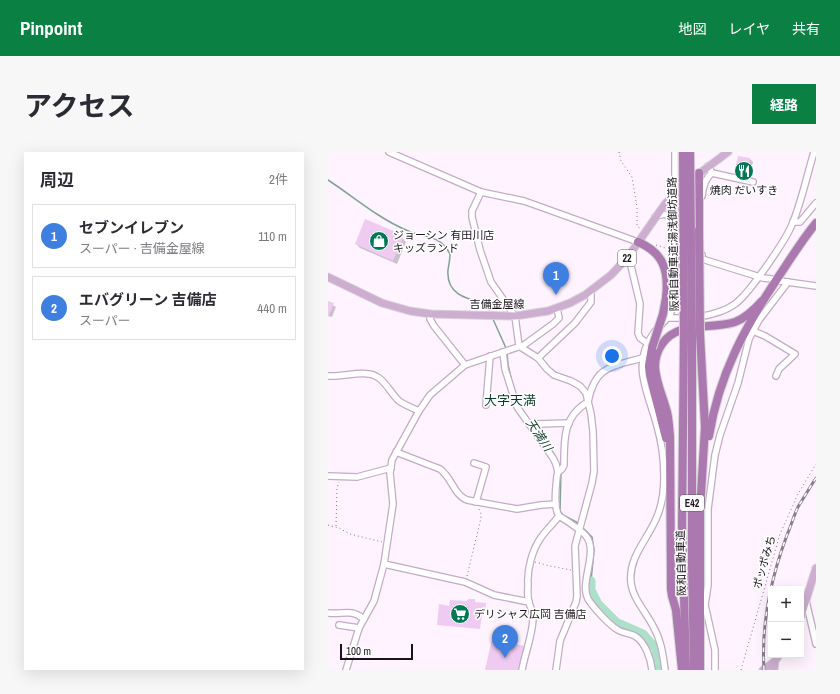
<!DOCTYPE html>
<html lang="ja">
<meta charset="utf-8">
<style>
:root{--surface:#fff;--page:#f7f7f7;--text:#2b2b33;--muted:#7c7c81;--line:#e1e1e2;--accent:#0b8043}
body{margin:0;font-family:"Archivo Narrow","Noto Sans JP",sans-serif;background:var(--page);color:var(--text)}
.controls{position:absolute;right:12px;bottom:12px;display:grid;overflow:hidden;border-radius:0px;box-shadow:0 4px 16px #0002}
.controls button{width:36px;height:36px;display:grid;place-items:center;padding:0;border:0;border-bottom:1px solid var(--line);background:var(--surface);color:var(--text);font:20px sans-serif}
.scale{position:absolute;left:12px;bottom:10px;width:73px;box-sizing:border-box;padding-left:4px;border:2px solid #1b121c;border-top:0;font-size:11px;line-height:14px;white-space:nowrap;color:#1b121c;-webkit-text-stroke:3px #fff;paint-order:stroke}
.you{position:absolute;left:284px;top:204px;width:14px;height:14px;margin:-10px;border:3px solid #fff;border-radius:50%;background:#1a73e8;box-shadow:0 0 0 6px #1a73e833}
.badge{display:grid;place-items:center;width:26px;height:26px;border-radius:50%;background:var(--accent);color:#fff;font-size:13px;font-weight:700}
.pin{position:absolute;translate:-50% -33px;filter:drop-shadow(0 1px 2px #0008)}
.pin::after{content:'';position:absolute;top:21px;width:14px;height:12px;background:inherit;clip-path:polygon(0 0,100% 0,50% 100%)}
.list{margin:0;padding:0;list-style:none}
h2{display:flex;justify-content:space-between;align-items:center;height:52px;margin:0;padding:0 16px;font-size:17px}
h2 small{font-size:13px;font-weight:400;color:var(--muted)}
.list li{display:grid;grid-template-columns:26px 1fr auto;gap:12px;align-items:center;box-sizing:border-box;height:64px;margin:0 8px 8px;padding:0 8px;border:1px solid var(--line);border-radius:0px}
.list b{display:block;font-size:15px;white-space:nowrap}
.list p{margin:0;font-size:13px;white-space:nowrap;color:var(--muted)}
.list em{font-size:13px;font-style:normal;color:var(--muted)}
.map{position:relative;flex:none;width:488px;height:518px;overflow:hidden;border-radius:0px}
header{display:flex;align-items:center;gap:24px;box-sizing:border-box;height:56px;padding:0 20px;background:var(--accent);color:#fff}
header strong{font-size:19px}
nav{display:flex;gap:22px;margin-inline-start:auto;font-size:14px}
.intro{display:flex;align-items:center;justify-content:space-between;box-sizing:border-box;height:96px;padding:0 24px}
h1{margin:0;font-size:28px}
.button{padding:10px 18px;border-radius:0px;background:var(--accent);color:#fff;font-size:14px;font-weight:700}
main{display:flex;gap:24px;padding:0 24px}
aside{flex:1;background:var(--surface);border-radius:0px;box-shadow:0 4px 16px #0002}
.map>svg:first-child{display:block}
</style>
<header>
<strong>Pinpoint</strong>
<nav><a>地図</a><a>レイヤ</a><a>共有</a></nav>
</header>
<div class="intro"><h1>アクセス</h1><a class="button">経路</a></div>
<main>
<aside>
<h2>周辺<small>2件</small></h2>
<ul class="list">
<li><span class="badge" style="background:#3f7fe0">1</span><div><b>セブンイレブン</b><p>スーパー · 吉備金屋線</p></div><em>110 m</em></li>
<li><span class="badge" style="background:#3f7fe0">2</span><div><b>エバグリーン 吉備店</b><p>スーパー</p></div><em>440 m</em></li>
</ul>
</aside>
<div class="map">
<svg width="488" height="518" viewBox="0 0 488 518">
<rect width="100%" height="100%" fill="#fef3ff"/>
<g fill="#0003">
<polygon points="411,5 422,7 425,10 421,26 410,24 408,21"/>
<polygon points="74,86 78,90 69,112 32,96 28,92"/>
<polygon points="0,150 8,155 4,165 0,164"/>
</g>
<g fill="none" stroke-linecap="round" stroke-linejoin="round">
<g stroke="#80a294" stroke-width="1.5">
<path d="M0,28C26,45 50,66 78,78C96,87 111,81 122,102C122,107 121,112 120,118C118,143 139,147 158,152L163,162"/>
<polyline points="164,165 178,196"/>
<polyline points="179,200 180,213 184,230"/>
<polyline points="215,287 226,302 232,316"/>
<polyline points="233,319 232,359 235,363 250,371"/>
<polyline points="253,374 264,385 266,398 263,429"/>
</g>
<polyline stroke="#ace0c8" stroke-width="9" points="263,429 263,438 270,452 288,470 315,482 328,497 329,518"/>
</g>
<g fill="#efcbf1">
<polygon points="410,4 422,6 419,24 406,22"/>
<polygon points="37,67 68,80 75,86 65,109 27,92"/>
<polygon points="0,149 6,151 0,165"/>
<polygon points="140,447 147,447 147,450 158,451 157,462 154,462 152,477 109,473 111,452 121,454 122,448 139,449"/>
<polygon points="164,487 196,494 190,518 157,518"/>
</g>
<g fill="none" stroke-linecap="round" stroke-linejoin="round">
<defs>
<g id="minor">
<polyline points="61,0 153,40 196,49 213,55 310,90"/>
<polyline points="384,21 425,30"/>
<polyline points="153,40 144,59 144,65 152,98 163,130 187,164 191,194 210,206 219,217 226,223 243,229 252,234 258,241 263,262 265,279 266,319 264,331 247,394 249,444 248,450 232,489 228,518"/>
<path d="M374,44C375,35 377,26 384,21L380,14"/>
<path d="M327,65C335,61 343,62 347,70"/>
<polyline points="465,70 472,70 488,51"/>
<polyline points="374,103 374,107 435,126 444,127"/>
<polyline points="300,105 303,114 312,152 310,181 312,186 319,191"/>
<polyline points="452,129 488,134"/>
<polyline points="103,162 102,167 106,174 137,213"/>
<path d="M370,165C383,163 396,160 407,152C421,142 459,87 465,70C474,48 479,23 486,0"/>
<polyline points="340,166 359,166"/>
<polyline points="333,173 342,163 347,146 347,0"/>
<path d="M327,179C302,213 320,239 329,274C334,291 336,308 336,325C336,340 334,354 328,367C319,388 300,406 303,431C305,447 318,460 325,474C333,488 335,502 337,518"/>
<polyline points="425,179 437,184 467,202 451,217 448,224"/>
<polyline points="175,200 177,217 189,255 225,306 228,312 230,320"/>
<polyline points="210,206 247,171 263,150 263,139"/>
<path d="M0,224C14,225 28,220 41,222C56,224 61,240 71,249C77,253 84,256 91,259"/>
<polyline points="158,253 162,204"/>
<polyline points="208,272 241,271"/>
<path d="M68,300L112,317C124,326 126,343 139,348L189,357L213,353L228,352"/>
<polyline points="146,311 158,315 148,350"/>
<polyline points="0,324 29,325 63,316"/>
<path d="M231,364C239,369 252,377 258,384C271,400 251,430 260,447C266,456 280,472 290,478C295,481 301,481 307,484C317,490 323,507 324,518"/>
<polyline points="56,412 137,430 166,443 201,450"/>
<polyline points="478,449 488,492"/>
<path d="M0,461C16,463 21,456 36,467"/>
<polyline points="11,473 31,476"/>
<polyline points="18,518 31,476 46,449 56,412 65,352 62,321 64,308 91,259 102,243 137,213 196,193 225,172 231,166 229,156"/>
<path d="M194,518C197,501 204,485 205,467C206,460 202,456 201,450C199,445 200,437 200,432C199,418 204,399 212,387C217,379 225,372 231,364C225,355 228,335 229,324L230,320L234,317L236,313C236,288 235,264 260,250C267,214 283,215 314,206"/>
<polyline points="387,518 387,498 377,453 380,433 380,357 387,303 392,283 410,231 421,187 431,168 460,130"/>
</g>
<g id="major">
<polyline points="368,24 400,0"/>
<polyline points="0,125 54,151 82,159 103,162 187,164 220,159 242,151 257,143 283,123 300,105 337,52 358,31"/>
<polyline points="473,464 488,416"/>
<polyline points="435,518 447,509"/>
<polyline points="446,518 447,509 451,503"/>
</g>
<g id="highway">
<polyline points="371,78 371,21"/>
<path d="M310,90C336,101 341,119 338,146"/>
<polyline points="372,182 377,275 372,358 372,518"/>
<polyline points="364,183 364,412 366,518"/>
<polyline points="356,184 354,373 358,517"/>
<polyline points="324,196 321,214 322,223 338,286"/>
<path d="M381,284C391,222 417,175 451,124C463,106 474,88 488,71"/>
<path d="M354,518L348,458L344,444L343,437L342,284C341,276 341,268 339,260C335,245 328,231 327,215C327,207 329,199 334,192C350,168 384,178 407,170C418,166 426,158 434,149"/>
</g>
</defs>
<use href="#minor" stroke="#c4abc6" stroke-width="8"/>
<use href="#major" stroke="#d6d4d6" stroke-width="9"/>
<use href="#highway" stroke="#d6d4d6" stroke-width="10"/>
<g stroke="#837984" stroke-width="1" stroke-dasharray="1 3" stroke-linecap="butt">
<polyline points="291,0 293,9 304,25 309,55 309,74 313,77"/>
<polyline points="328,93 342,97"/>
<polyline points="0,373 11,376 22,382 54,390"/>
<polyline points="8,374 9,336 11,330"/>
<polyline points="207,410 222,414 243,418"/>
<polyline points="139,424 153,366 153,362 150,355"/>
<polyline points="413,518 452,382 470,342 488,312"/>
</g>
<use href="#minor" stroke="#fff" stroke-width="5.5"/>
<use href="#major" stroke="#cdaed0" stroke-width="7"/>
<use href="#highway" stroke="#ac78b0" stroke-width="8"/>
<defs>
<path id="rail" d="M436,518C433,472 443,426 459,383C463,374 466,363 470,355C476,345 482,335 488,326"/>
</defs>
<use href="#rail" stroke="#897f8a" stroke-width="3"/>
<use href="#rail" stroke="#fff" stroke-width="1.5" stroke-dasharray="4.5" stroke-linecap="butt"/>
<defs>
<g id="highway-bridge">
<polyline points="355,0 356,184"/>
<polyline points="362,0 364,183"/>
<polyline points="371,78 372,182"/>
<polyline points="324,196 335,162 338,146"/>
</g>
</defs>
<use href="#highway-bridge" stroke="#d6d4d6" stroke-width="10" stroke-linecap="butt"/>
<use href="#highway-bridge" stroke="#ac78b0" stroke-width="8"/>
</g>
<defs>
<symbol id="restaurant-disc" viewBox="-11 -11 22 22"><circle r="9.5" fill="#007854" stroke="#fff"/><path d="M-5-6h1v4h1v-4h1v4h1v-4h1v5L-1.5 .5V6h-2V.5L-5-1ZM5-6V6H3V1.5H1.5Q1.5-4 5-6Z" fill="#fff"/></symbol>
<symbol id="shop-disc" viewBox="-11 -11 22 22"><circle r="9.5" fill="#007854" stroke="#fff"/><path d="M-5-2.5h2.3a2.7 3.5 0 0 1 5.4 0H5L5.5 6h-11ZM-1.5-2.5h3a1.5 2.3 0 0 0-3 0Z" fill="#fff"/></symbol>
<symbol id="supermarket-disc" viewBox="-11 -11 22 22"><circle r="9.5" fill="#007854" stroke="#fff"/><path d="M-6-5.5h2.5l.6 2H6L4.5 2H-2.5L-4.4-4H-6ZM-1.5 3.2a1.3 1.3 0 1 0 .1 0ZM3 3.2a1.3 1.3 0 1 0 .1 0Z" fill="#fff"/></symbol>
</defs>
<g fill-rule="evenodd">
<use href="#restaurant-disc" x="405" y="8" width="22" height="22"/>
<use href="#shop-disc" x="40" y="78" width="22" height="22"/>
<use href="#supermarket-disc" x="121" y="451" width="22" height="22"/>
</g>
<g text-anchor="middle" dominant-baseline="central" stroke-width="3" stroke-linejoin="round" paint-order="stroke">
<g fill="#fff" stroke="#5f5960" stroke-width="1">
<rect x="290" y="98" width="18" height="16" rx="3"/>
<rect x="352" y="343" width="24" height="16" rx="3"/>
</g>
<g font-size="10" font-weight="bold" fill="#1b121c">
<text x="299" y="106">22</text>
<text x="364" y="351">E42</text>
</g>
<g font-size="11" fill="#1b121c" stroke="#fff" text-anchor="start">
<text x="416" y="38" text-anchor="middle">焼肉 だいすき</text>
<text x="65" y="83">ジョーシン 有田川店<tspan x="65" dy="13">キッズランド</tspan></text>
<text x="146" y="462">デリシャス広岡 吉備店</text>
</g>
<g font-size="11" fill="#1b121c" stroke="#fff">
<text transform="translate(345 92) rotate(-91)">阪和自動車道;湯浅御坊道路</text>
<text x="169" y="152">吉備金屋線</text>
<text transform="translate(436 410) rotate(-74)">ポッポみち</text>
<text transform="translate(353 411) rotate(-91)">阪和自動車道</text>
</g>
<g font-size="12" font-style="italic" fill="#0e3929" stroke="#fff">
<text transform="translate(211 283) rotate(56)">天満川</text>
</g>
<g font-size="13" fill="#093a29" stroke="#fff">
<text x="182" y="248">大字天満</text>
</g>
</g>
</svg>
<div class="controls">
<button>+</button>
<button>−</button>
</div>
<div class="scale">100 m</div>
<div class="you"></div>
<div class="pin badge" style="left:228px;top:143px;background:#3f7fe0">1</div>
<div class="pin badge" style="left:177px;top:506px;background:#3f7fe0">2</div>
</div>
</main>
